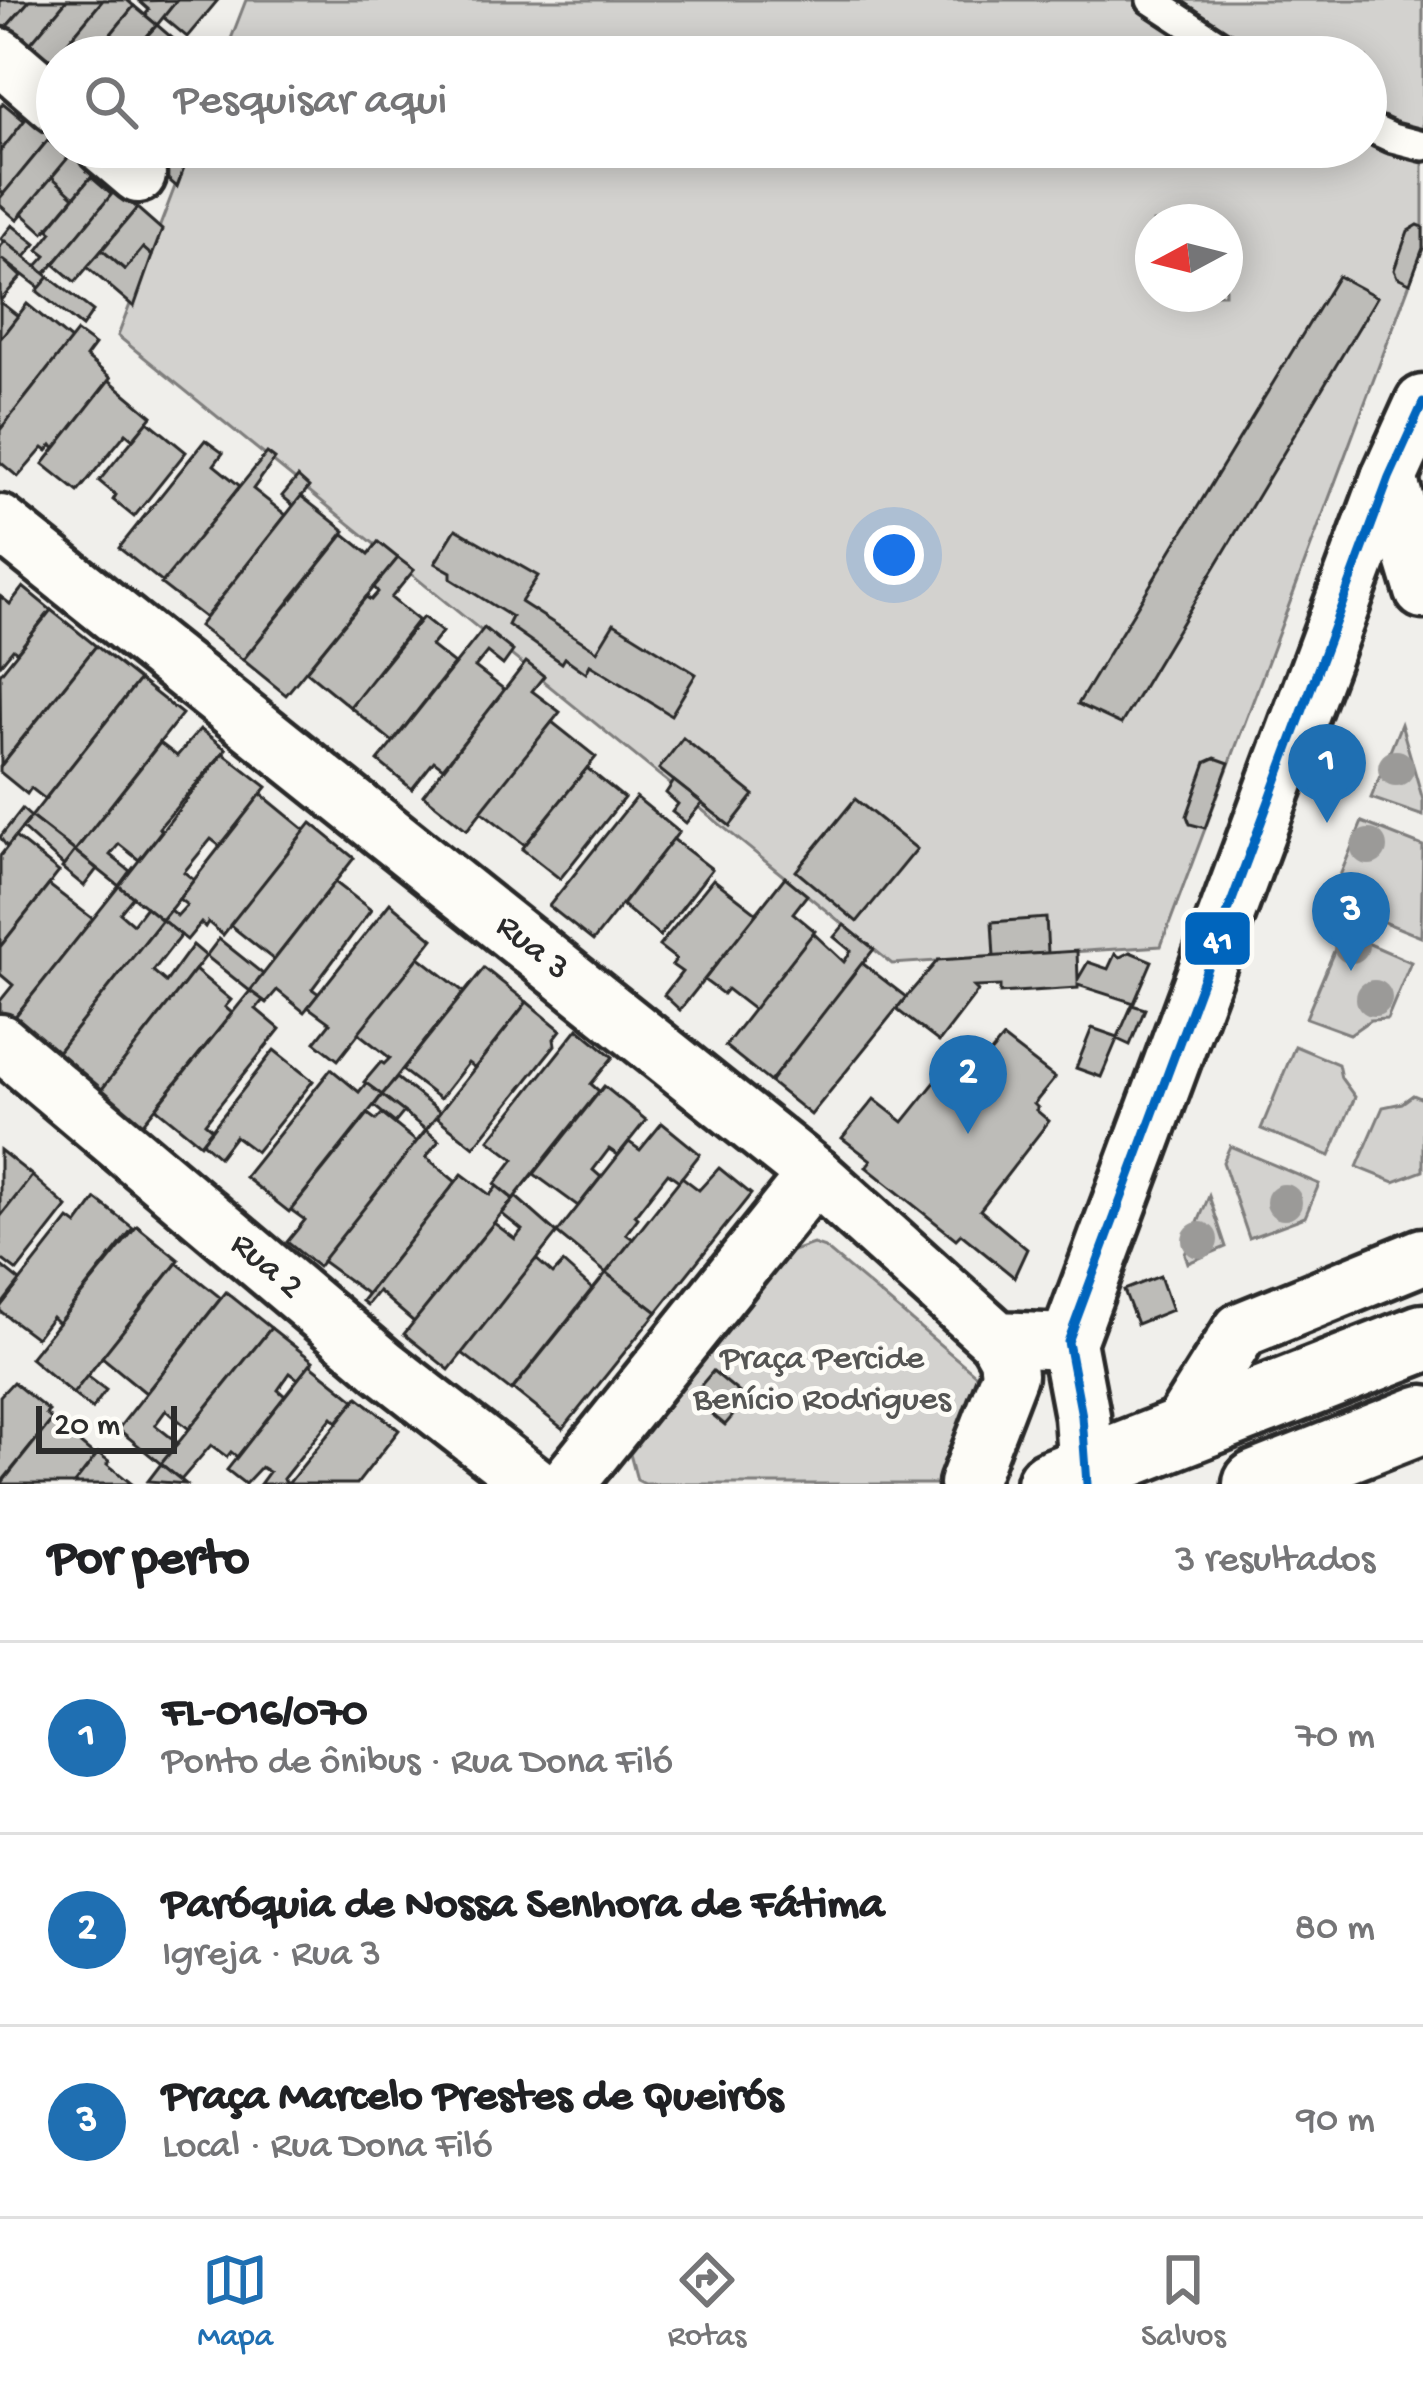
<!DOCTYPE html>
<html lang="pt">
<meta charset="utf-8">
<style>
:root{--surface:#fff;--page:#f2f2f2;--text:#202124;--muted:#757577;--line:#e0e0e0;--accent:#1f6fb2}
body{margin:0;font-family:"Gochi Hand",sans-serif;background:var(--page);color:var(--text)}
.compass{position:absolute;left:1135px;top:204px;width:108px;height:108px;border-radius:50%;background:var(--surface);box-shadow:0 6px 30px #0003;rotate:263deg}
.scale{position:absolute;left:36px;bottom:30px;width:141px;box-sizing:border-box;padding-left:12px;border:6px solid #2b2b2b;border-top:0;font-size:33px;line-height:42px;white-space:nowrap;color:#2b2b2b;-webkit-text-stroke:9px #fdfcf7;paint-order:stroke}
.you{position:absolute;left:894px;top:555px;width:42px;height:42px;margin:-30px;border:9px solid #fff;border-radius:50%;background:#1a73e8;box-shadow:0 0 0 18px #1a73e833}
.badge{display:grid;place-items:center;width:78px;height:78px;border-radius:50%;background:var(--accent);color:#fff;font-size:39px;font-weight:700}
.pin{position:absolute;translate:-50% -99px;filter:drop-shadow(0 3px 6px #0008)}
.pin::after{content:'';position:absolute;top:63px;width:42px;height:36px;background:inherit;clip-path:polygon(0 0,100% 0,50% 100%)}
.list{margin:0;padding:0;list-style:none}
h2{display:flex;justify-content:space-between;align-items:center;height:156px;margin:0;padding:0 48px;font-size:51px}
h2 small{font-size:39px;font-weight:400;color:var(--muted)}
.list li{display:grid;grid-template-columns:78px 1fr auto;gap:36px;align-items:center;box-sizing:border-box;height:192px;padding:0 48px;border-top:3px solid var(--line)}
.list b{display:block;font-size:45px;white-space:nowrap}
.list p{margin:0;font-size:39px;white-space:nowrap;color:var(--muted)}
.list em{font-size:39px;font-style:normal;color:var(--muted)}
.icon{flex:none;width:66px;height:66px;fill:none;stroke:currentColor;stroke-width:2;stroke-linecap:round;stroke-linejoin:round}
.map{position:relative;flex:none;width:1423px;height:1484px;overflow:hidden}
.search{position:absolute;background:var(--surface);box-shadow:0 6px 30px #0003;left:36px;right:36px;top:36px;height:132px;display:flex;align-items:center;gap:30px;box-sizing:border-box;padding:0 42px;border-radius:66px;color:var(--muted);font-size:45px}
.sheet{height:732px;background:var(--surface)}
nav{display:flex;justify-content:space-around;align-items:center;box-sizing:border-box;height:168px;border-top:3px solid var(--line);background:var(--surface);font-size:33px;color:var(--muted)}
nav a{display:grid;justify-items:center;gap:6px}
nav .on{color:var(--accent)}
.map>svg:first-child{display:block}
</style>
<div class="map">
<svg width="1423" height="1484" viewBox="0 0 1423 1484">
<rect width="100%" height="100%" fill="#f0efeb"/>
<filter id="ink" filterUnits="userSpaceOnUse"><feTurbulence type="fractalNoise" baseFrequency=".00833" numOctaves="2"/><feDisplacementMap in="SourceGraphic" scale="24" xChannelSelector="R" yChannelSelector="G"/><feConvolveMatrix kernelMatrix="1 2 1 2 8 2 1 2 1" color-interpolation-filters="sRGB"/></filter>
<g filter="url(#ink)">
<g fill="#d3d2cf" stroke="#7f7e7d" stroke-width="3" fill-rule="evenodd">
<path d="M246,0H1423V248L1161,946L892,964L118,336L190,147H1366V57H224ZM1153,222H1225V294H1153Z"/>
<polygon points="1401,724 1423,800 1423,816 1371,798"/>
<polygon points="1362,822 1423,846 1421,937 1330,900"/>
<polygon points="1342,932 1411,962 1387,1019 1370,1020 1350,1034 1306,1018"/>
<polygon points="1295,1046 1338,1064 1341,1078 1355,1097 1330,1156 1261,1129"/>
<polygon points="1413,1095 1423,1099 1423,1171 1394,1182 1357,1167 1383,1107 1402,1103"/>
<polygon points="1230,1146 1319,1184 1305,1217 1249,1238 1223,1162"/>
<polygon points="1209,1196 1226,1247 1188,1263 1185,1254"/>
<polygon points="813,1244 825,1248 981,1379 978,1398 938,1484 645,1484 637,1480 630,1454 790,1252"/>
</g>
<g fill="#bdbcb8" stroke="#2b2b2b" stroke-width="3">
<polygon points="0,0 30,0 0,34"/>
<polygon points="30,0 67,0 24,51 2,32"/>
<polygon points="67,0 103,0 47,67 24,51"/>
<polygon points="103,0 127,0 134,6 92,57 57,57 57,76 47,67"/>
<polygon points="177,0 218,0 187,37 163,17"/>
<polygon points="177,0 157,25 145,15 149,10 139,1"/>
<polygon points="134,6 157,25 133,53 111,34"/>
<polygon points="157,25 178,43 166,57 129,57 133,52 140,57 152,42 146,37"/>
<polygon points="111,34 133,53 129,57 92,57"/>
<polygon points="3,103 25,121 0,152 0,107"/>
<polygon points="28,116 51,136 4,194 0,191 0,152"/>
<polygon points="48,140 69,158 17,220 0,205 0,198"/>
<polygon points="130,147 175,147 162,174"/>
<polygon points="175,147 192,147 177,187 162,174"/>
<polygon points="72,153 95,172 74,197 52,177"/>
<polygon points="52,177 74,197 44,233 22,213"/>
<polygon points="91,177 112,195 45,274 37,266 46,256 38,250 52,232 48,229"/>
<polygon points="116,189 137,208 75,282 54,264"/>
<polygon points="137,208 162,230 152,256 143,248 125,270 102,250"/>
<polygon points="12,225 36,244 25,257 1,239"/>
<polygon points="1418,225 1423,227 1423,248 1410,283 1397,277 1394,270 1408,231"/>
<polygon points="5,241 49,277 40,288 2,259 21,277 0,301 0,247"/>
<polygon points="143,248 152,256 134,307 87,267 102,250 125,270"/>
<polygon points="1338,276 1377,297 1121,724 1078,704"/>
<polygon points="49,277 93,311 82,327 37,291"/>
<polygon points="0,302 18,316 0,339"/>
<polygon points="27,304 71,340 0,430 0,339"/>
<polygon points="77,332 95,345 86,357 111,378 55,449 52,445 47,451 43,448 18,477 0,462 0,430"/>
<polygon points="109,380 152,416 133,439 126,433 78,492 43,464"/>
<polygon points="148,421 186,452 134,517 113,500 116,495 99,481"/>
<polygon points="205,440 223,453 214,465 240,486 163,583 119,548"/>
<polygon points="267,453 275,459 253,489 286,515 205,618 161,584"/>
<polygon points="298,477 309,487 294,506 282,496"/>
<polygon points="301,496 345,531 243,660 199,626"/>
<polygon points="456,529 538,576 521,602 597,651 614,623 696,674 671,715 590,665 586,673 565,658 562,663 508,625 512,617 451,579 451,572 435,563"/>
<polygon points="344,534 369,554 378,542 398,558 286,695 243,660"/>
<polygon points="398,558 414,570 391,598 418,620 350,707 306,671 366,597 371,600 378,592 374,587"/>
<polygon points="23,587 51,610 17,652 13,649 0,665 0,596 10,604"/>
<polygon points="51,610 96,646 1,765 0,674"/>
<polygon points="423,617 442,632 431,646 454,664 393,742 350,707"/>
<polygon points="484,628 513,651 503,665 487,652 475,667 505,690 443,768 434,761 412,789 378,761"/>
<polygon points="96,646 139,680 45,799 31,788 27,794 0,772 0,767"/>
<polygon points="526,662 544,676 532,691 560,712 467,830 423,795"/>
<polygon points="139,680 182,714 75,851 31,817"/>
<polygon points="552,722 596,757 525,845 481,811"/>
<polygon points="200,729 226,749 159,828 162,830 139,860 119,844 110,855 130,871 119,886 75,851 160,743 177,756"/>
<polygon points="683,738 754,795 730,826 659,769"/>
<polygon points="223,753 267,787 220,846 211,839 184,872 194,880 162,920 119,886"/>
<polygon points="1215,758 1229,763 1205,828 1190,824 1187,816 1206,762"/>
<polygon points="587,768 624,798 560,879 522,849"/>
<polygon points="674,781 702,803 686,823 672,812 678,804 666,793"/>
<polygon points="261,794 305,830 223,935 208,922 205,927 201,923 187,940 162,920 170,910 177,916 187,905 179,899"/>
<polygon points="636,797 679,832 593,941 549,906"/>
<polygon points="855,799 917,849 857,922 796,871"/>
<polygon points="22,809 31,817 7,847 0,837"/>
<polygon points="31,817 75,851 64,866 22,828"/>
<polygon points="311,823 354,858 274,960 230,925"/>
<polygon points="15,837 59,872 0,947 0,856"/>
<polygon points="673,839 712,869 660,936 622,905"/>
<polygon points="75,851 97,869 84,886 62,868"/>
<polygon points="785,877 807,895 793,913 815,931 754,1010 727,989 723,994 704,980"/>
<polygon points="713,879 757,913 680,1010 664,995 682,972 672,965 676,959 659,946"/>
<polygon points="335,882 371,910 312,989 319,994 304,1012 277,990 266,1003 250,991"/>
<polygon points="49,885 93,919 10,1023 0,1014 0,1001 13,985 0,974 0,947"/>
<polygon points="119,886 133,897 120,913 133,924 146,907 162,920 54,1057 10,1023"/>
<polygon points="390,903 433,939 338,1060 315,1042 330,1023 308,1007"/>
<polygon points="1046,918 1048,953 994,957 992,922"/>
<polygon points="162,920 181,935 153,971 166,982 193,945 206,956 99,1093 54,1057"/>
<polygon points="844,925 874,949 770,1082 725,1046 813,933 844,962 851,951 834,937"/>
<polygon points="219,939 263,974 250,991 206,956"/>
<polygon points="1077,951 1078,979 1088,962 1108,969 1115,954 1120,957 1130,952 1152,961 1134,1003 1078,985 1078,988 1000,993 1000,986 974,987 978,991 939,1042 896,1009 938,960"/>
<polygon points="419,957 464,992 382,1095 364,1082 381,1062 384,1064 390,1058 358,1033"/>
<polygon points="862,963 906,997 811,1115 770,1082"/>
<polygon points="484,968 527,1002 475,1068 468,1063 440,1099 402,1070"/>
<polygon points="195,970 231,1000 225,1007 232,1013 141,1126 99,1093"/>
<polygon points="250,991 263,1000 256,1009 280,1029 205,1123 212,1129 200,1144 156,1108"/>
<polygon points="527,1002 561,1030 554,1039 555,1045 474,1147 436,1117"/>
<polygon points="1132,1005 1145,1009 1130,1045 1117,1039"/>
<polygon points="578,1028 613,1057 591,1084 599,1091 513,1199 495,1184 514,1159 489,1140"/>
<polygon points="1092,1028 1118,1037 1101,1077 1076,1068"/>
<polygon points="1003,1038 1055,1078 1034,1104 1038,1108 1036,1110 1049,1121 980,1210 1027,1249 1014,1277 961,1234 956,1239 866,1167 871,1160 842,1138 874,1099 903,1122 960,1051 980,1066"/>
<polygon points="274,1050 313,1081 256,1152 235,1136 219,1157 202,1142"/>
<polygon points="331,1069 359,1092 366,1083 382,1095 289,1212 245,1177"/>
<polygon points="397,1078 440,1112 426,1130 382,1095"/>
<polygon points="604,1086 646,1120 618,1155 609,1149 593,1170 601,1177 578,1206 534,1174"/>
<polygon points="382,1095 404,1112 395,1123 374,1106"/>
<polygon points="368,1114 376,1120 382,1114 417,1142 318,1267 287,1242 305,1220 291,1210"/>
<polygon points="662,1123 700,1154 679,1181 668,1173 635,1215 638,1218 626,1234 633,1239 606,1273 557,1233 629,1142 640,1150"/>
<polygon points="426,1130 439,1141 426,1157 456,1182 367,1294 322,1261"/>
<polygon points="0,1150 33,1176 0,1217"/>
<polygon points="719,1168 751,1194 657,1312 606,1273 682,1177 699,1190"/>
<polygon points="462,1174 490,1195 497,1186 513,1199 414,1322 378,1291 367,1305 362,1301"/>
<polygon points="32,1176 67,1207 17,1271 0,1258 0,1217"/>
<polygon points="516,1197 557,1233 449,1370 404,1334 494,1223 515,1239 522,1230 502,1214"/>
<polygon points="96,1199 133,1228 58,1323 52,1317 36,1338 0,1311 0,1307 69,1219 77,1225"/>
<polygon points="137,1226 179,1260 73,1394 30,1358"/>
<polygon points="536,1259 553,1274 563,1263 592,1289 511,1391 462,1353"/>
<polygon points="177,1263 221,1298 146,1393 102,1357"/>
<polygon points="0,1265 20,1281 0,1307"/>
<polygon points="606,1273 657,1312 563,1429 513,1389"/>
<polygon points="1160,1276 1172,1310 1137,1324 1124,1290"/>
<polygon points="226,1292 271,1328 189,1429 166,1410 155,1425 178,1443 161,1464 118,1429"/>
<polygon points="271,1328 313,1361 298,1379 290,1373 278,1390 285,1396 237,1457 231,1452 227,1457 211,1445 181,1480 161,1464"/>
<polygon points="310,1364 355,1400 337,1422 332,1417 283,1479 288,1484 260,1484 269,1472 261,1467 245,1484 227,1470"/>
<polygon points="713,1371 747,1399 725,1425 691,1397"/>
<polygon points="87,1376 106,1390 92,1409 73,1394"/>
<polygon points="13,1382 49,1411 46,1414 52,1420 0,1484 0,1396"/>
<polygon points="358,1397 399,1430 357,1484 288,1484"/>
<polygon points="52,1420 96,1457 74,1484 1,1484"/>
<polygon points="98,1453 109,1461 107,1464 132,1484 74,1484"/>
<polygon points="161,1464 186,1484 148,1481"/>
</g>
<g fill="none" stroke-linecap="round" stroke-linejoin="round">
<defs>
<g id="service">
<polyline points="1151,0 1238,57"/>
<polyline points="1366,126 1392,138 1423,146"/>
</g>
<g id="minor">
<polyline points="0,56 57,105"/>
<polyline points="105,147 138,175"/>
<polyline points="1389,478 1423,591"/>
<path id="s1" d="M0,523L815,1175L997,1339L1068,1342"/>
<path id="s2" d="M0,1042L384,1367L534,1484"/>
<polyline points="1176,1434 1241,1330 1423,1256"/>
<polyline points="567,1484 815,1175"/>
<polyline points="967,1484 1009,1375 1007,1357 997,1339"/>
<polyline points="1087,1484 1082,1416 1068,1342 1389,478 1423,403"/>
</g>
<g id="primary">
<polyline points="1050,1484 1423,1338"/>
<polyline points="1257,1484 1423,1419"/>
</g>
</defs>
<use href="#service" stroke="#2b2b2b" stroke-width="36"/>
<use href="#minor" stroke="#2b2b2b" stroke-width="63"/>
<use href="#primary" stroke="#2b2b2b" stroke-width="75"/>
<use href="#service" stroke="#fdfcf7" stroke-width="27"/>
<use href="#minor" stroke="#fdfcf7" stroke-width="54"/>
<use href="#primary" stroke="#fdfcf7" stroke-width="66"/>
<defs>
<polyline id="bus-1" points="1087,1484 1082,1416 1068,1342 1389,478 1423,403"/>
</defs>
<use href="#bus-1" stroke="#fdfcf7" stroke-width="18"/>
<use href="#bus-1" stroke="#0065bd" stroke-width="9"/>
</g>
<g fill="#9b9a98">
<circle cx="1396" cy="768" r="18"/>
<circle cx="1369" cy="847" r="18"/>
<circle cx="1351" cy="945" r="18"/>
<circle cx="1374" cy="998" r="18"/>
<circle cx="1284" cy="1202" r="18"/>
<circle cx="1200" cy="1240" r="18"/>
</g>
</g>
<g text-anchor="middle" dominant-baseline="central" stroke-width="10" stroke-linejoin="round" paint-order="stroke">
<g font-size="36" fill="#2b2b2b" stroke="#fdfcf7">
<text stroke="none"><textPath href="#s1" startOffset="681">Rua 3</textPath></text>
<text stroke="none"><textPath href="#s2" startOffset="348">Rua 2</textPath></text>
</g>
<g font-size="36" fill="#555554" stroke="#fdfcf7">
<text x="822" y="1360">Praça Percide<tspan x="822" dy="41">Benício Rodrigues</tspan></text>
</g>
</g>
<rect stroke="#fdfcf7" stroke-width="4.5" x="1183" y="910" width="69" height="57" rx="12" fill="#0065bd"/>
<g font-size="33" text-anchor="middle" font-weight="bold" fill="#fff">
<text x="1218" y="950">41</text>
</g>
</svg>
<svg class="compass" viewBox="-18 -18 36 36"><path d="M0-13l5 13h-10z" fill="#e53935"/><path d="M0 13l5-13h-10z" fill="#757577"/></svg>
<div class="scale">20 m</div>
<div class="you"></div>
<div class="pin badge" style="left:1327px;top:823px">1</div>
<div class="pin badge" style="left:968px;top:1134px">2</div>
<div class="pin badge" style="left:1351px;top:971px">3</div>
<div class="search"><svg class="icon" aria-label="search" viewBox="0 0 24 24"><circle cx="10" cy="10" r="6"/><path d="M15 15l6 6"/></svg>Pesquisar aqui</div>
</div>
<section class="sheet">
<h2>Por perto<small>3 resultados</small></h2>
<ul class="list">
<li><span class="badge">1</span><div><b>FL-016/070</b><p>Ponto de ônibus · Rua Dona Filó</p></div><em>70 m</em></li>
<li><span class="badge">2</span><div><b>Paróquia de Nossa Senhora de Fátima</b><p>Igreja · Rua 3</p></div><em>80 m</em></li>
<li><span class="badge">3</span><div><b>Praça Marcelo Prestes de Queirós</b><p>Local · Rua Dona Filó</p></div><em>90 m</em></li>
</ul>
</section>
<nav>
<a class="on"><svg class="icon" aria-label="map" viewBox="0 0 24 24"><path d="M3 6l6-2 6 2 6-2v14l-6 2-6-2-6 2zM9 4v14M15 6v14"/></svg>Mapa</a>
<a><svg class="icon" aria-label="directions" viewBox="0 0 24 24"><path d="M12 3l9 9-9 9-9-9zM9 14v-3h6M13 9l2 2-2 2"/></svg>Rotas</a>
<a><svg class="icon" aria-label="saved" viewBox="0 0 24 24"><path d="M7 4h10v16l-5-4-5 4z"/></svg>Salvos</a>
</nav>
